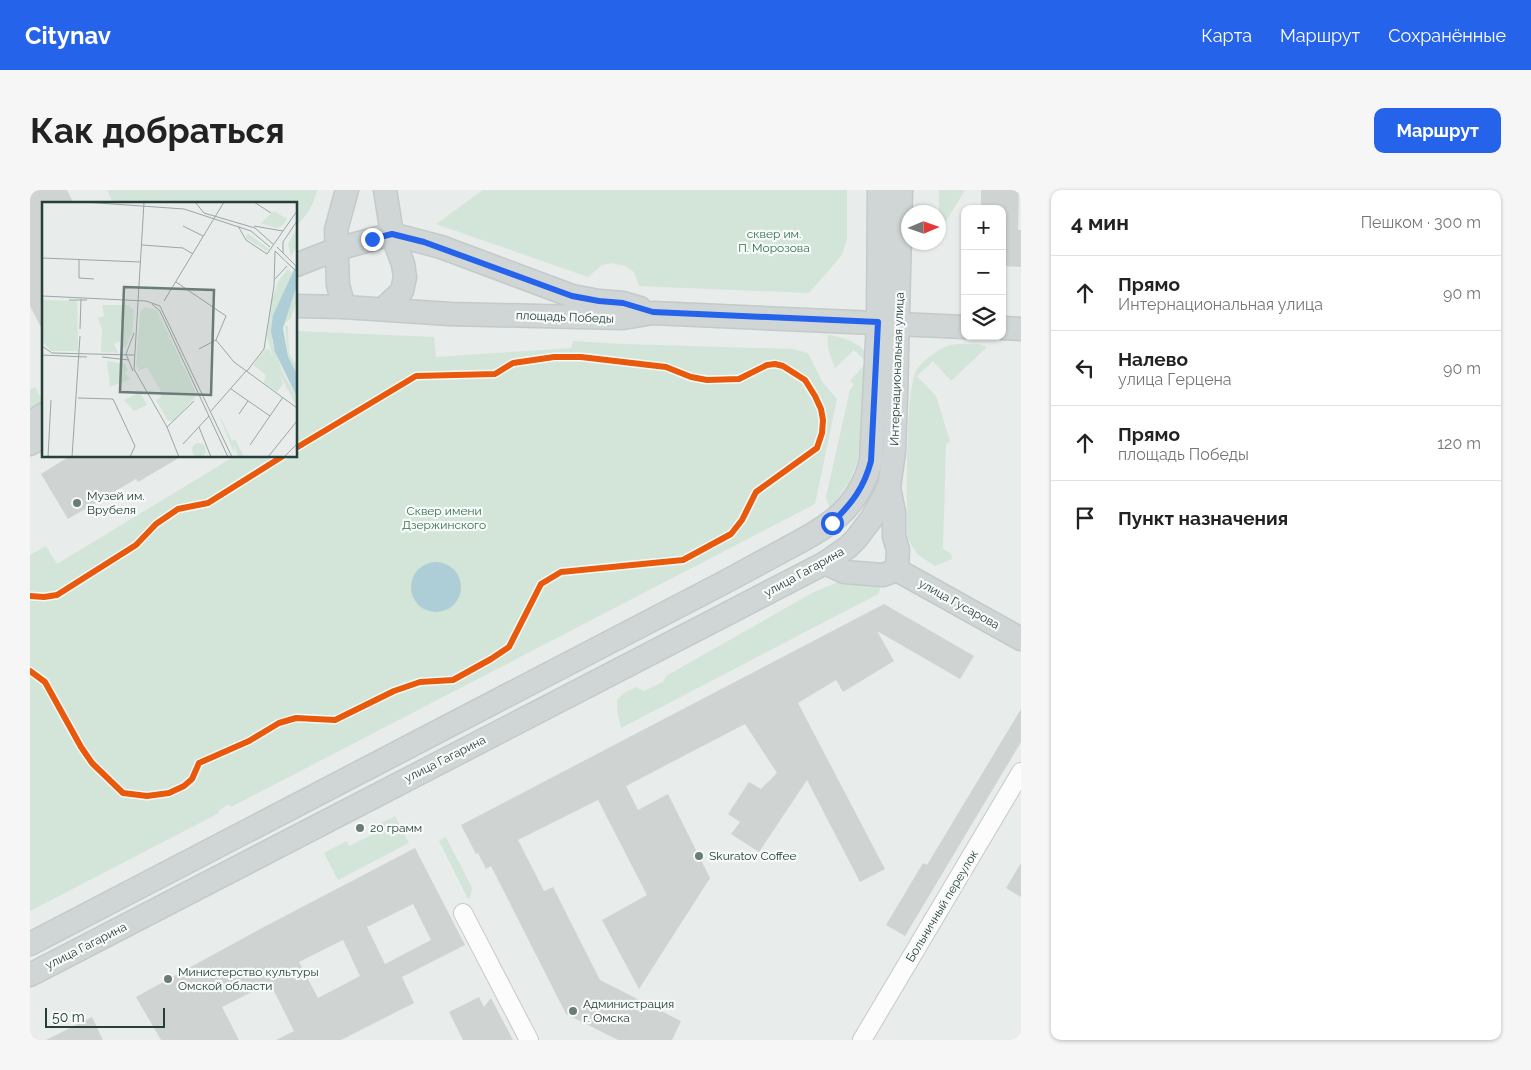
<!DOCTYPE html>
<html lang="ru">
<meta charset="utf-8">
<style>
:root{--surface:#fff;--page:#f6f6f6;--text:#222;--muted:#767676;--line:#e0e0e0;--accent:#2563eb}
body{margin:0;font-family:Raleway,sans-serif;background:var(--page);color:var(--text)}
.controls{position:absolute;right:15px;top:15px;display:grid;overflow:hidden;border-radius:10px;box-shadow:0 1px 4px #0004}
.controls button{width:45px;height:45px;display:grid;place-items:center;padding:0;border:0;border-bottom:1px solid var(--line);background:var(--surface);color:var(--text);font:25px sans-serif}
.compass{position:absolute;left:871px;top:15px;width:45px;height:45px;border-radius:50%;background:var(--surface);box-shadow:0 1px 4px #0004;rotate:88deg}
.scale{position:absolute;left:15px;bottom:12px;width:120px;box-sizing:border-box;padding-left:5px;border:2px solid #263f3a;border-top:0;font-size:14px;line-height:18px;white-space:nowrap;color:#263f3a;-webkit-text-stroke:4px #f7faf9;paint-order:stroke}
.stop{position:absolute;width:15px;height:15px;margin:-11px;border:4px solid #2563eb;border-radius:50%;background:#fff}
.stop.end{background:#2563eb;border-color:#fff;box-shadow:0 1px 5px #0008}
.list{margin:0;padding:0;list-style:none}
h2{display:flex;justify-content:space-between;align-items:center;height:65px;margin:0;padding:0 20px;font-size:21px}
h2 small{font-size:16px;font-weight:400;color:var(--muted)}
.list li{display:grid;grid-template-columns:32px 1fr auto;gap:15px;align-items:center;box-sizing:border-box;height:75px;padding:0 20px;border-top:1px solid var(--line)}
.list b{display:block;font-size:19px;white-space:nowrap}
.list p{margin:0;font-size:16px;white-space:nowrap;color:var(--muted)}
.list em{font-size:16px;font-style:normal;color:var(--muted)}
.icon{flex:none;width:28px;height:28px;fill:none;stroke:currentColor;stroke-width:2;stroke-linecap:round;stroke-linejoin:round}
.map{position:relative;flex:none;width:991px;height:850px;overflow:hidden;border-radius:10px}
header{display:flex;align-items:center;gap:30px;box-sizing:border-box;height:70px;padding:0 25px;background:var(--accent);color:#fff}
header strong{font-size:24px}
nav{display:flex;gap:28px;margin-inline-start:auto;font-size:18px}
.intro{display:flex;align-items:center;justify-content:space-between;box-sizing:border-box;height:120px;padding:0 30px}
h1{margin:0;font-size:35px}
.button{padding:12px 22px;border-radius:10px;background:var(--accent);color:#fff;font-size:18px;font-weight:700}
main{display:flex;gap:30px;padding:0 30px}
aside{flex:1;background:var(--surface);border-radius:10px;box-shadow:0 1px 4px #0004}
.map>svg:first-child{display:block}
</style>
<header>
<strong>Citynav</strong>
<nav><a>Карта</a><a>Маршрут</a><a>Сохранённые</a></nav>
</header>
<div class="intro"><h1>Как добраться</h1><a class="button">Маршрут</a></div>
<main>
<div class="map">
<svg width="991" height="850" viewBox="0 0 991 850">
<rect width="100%" height="100%" fill="#e8ecea"/>
<g fill="#d3e4d8">
<path d="M77,0H287C285,12 276,28 266,35V14H84Z"/>
<polygon points="453,0 817,0 817,49 812,65 779,103 609,96 604,82 595,76 582,73 572,75 558,87 406,34"/>
<polygon points="909,0 935,0 916,31 909,31"/>
<polygon points="266,141 404,147 406,167 541,158 543,151 593,154 762,159 778,163 793,193 807,209 785,314 201,617 199,614 189,620 189,623 0,721 0,365 16,356 27,374 205,266 266,266"/>
<path d="M798,145C812,147 839,154 837,172L824,160L805,178C801,167 796,157 798,145Z"/>
<path d="M948,154L957,157L921,191L903,171L887,186L906,206L920,251L916,254L913,359L921,363L922,369L905,376L887,364L877,347C877,319 875,196 887,179C895,169 909,158 921,155C930,153 940,155 948,154Z"/>
<polygon points="836,173 836,199 828,270 819,292 800,319 796,307 820,200 824,194 820,191"/>
<polygon points="5,197 13,212 0,219 0,200"/>
<polygon points="853,391 848,404 591,538 588,524 587,510 595,502 607,497 614,501 633,492 636,486 784,402 806,393"/>
<polygon points="365,626 379,653 308,690 294,663 317,651 319,656 342,645 339,639"/>
<polygon points="416,647 442,698 440,707 438,709 409,651"/>
</g>
<circle fill="#adced6" cx="406" cy="397" r="25"/>
<g fill="#cfd3d2" fill-rule="evenodd">
<polygon points="0,0 37,0 44,14 14,14 14,143 0,116"/>
<polygon points="951,0 989,0 988,40 991,40 991,77 972,76 972,19 951,19"/>
<polygon points="40,266 152,266 108,292 106,289 38,329 11,284"/>
<polygon points="854,414 944,466 930,489 847,441 864,471 813,502 806,490 768,513 855,679 830,692 777,590 729,662 701,644 710,632 698,624 719,592 731,599 747,583 715,534 596,596 608,620 638,604 680,688 609,799 572,730 617,705 568,610 488,650 514,701 523,697 570,790 651,831 642,850 588,850 536,824 461,676 456,679 448,663 446,664 431,635"/>
<polygon points="991,519 991,552 875,746 856,735 893,673 897,675"/>
<path d="M385,658L435,755L372,787L384,813L311,850H246L264,841L240,793L192,817L209,850H131L106,807L232,738ZM383,714L401,750L355,774L337,737ZM313,750L330,786L288,808L269,772Z"/>
<polygon points="991,673 991,707 976,698"/>
<polygon points="449,807 454,817 461,808 483,850 433,850 419,822"/>
<polygon points="62,827 73,850 16,850"/>
</g>
<g fill="none" stroke-linecap="round" stroke-linejoin="round">
<defs>
<g id="minor">
<polyline points="433,723 499,850"/>
<polyline points="832,850 991,582"/>
</g>
<g id="major">
<polyline points="266,75 307,59 362,44 411,57 542,106 569,111 593,113 610,118"/>
<polyline points="266,116 314,117 420,124 593,128 623,123 935,137"/>
<polyline points="314,117 308,95 306,40 317,0"/>
<polyline points="353,119 372,101 375,87 373,74 362,44 355,0"/>
<polyline points="972,138 991,139"/>
<polyline points="0,233 14,224"/>
<polyline points="0,254 14,246"/>
<polyline points="859,297 864,323 864,346 868,360 867,380"/>
<polyline points="795,373 814,382 853,385 867,380"/>
<polyline points="867,380 991,449"/>
<path d="M0,754L693,393C713,382 734,371 754,360C797,337 828,321 841,271L848,132L849,0"/>
<polyline points="0,785 795,373 818,357 826,349 842,328 859,297 864,262 866,207 871,0"/>
</g>
</defs>
<use href="#minor" stroke="#c5c9c7" stroke-width="20"/>
<use href="#major" stroke="#c3cac9" stroke-width="25"/>
<use href="#minor" stroke="#fcfcfc" stroke-width="18"/>
<use href="#major" stroke="#d0d6d5" stroke-width="22"/>
<defs>
<g id="cycleway">
<polyline points="0,406 14,407 27,405 106,355 126,334 148,319 178,313 253,266"/>
<polyline points="0,481 15,492 51,557 62,573 93,603 117,606 139,603 154,596 162,589 169,573 219,551 249,533 266,528 305,530 364,501 390,492 423,490 461,469 479,457 511,394 531,382 653,370 701,344 712,330 726,302 787,258 792,243 793,230 791,219 785,206 775,190 753,176 745,174 737,175 709,189 677,190 661,187 636,177 551,167 524,167 483,173 465,184 386,186 266,258"/>
</g>
</defs>
<use href="#cycleway" stroke="#f7faf9" stroke-width="9"/>
<use href="#cycleway" stroke="#e8590c" stroke-width="6"/>
</g>
<g fill="none" stroke-linecap="round" stroke-linejoin="round">
<path stroke="#2563eb" stroke-width="6" d="M342,49L362,44L394,52L542,106L569,111L593,113L623,122L848,132L841,271C834,298 822,313 802,333"/>
</g>
<g fill="#6a7c78" stroke="#f7faf9" stroke-width="2">
<circle cx="47" cy="313" r="5"/>
<circle cx="330" cy="638" r="5"/>
<circle cx="669" cy="666" r="5"/>
<circle cx="138" cy="789" r="5"/>
<circle cx="543" cy="821" r="5"/>
</g>
<g text-anchor="middle" dominant-baseline="central" stroke-width="4.5" stroke-linejoin="round" paint-order="stroke">
<g font-size="12" fill="#347350" stroke="#f7faf9">
<text x="744" y="44">сквер им.<tspan x="744" dy="14">П. Морозова</tspan></text>
<text x="414" y="321">Сквер имени<tspan x="414" dy="14">Дзержинского</tspan></text>
</g>
<g font-size="12" fill="#263f3a" stroke="#f7faf9">
<text transform="translate(535 127) rotate(2)">площадь Победы</text>
<text transform="translate(867 179) rotate(-88)">Интернациональная улица</text>
<text transform="translate(774 382) rotate(-29)">улица Гагарина</text>
<text transform="translate(929 414) rotate(29)">улица Гусарова</text>
<text transform="translate(415 569) rotate(-27)">улица Гагарина</text>
<text transform="translate(912 716) rotate(-59)">Больничный переулок</text>
<text transform="translate(56 756) rotate(-27)">улица Гагарина</text>
</g>
<g font-size="12" fill="#263f3a" stroke="#f7faf9" text-anchor="start">
<text x="57" y="306">Музей им.<tspan x="57" dy="14">Врубеля</tspan></text>
<text x="340" y="638">20 грамм</text>
<text x="679" y="666">Skuratov Coffee</text>
<text x="148" y="782">Министерство культуры<tspan x="148" dy="14">Омской области</tspan></text>
<text x="553" y="814">Администрация<tspan x="553" dy="14">г. Омска</tspan></text>
</g>
</g>
<g transform="translate(12 12)">
<rect width="255" height="255" fill="#e8ecea"/>
<path d="M232,9L245,17L241,23L234,26L219,21ZM255,25V45L249,54L246,42ZM205,31L227,47L225,49L204,36ZM246,67L250,71L231,113L230,139L241,171L255,195V205L238,173L241,182L235,190L222,181L224,173L211,163L223,148L227,147L231,155L225,134L230,97L237,78ZM255,83V99L249,116L242,122ZM0,98L35,99L36,149H9L0,139ZM60,103H86L92,108L90,131L83,147L78,139L72,142L76,151L59,150L60,127L56,116L62,114ZM103,105L115,108L155,193L131,219H126L114,198L119,195L118,188L105,165L97,169L94,163L98,110ZM243,124H246L247,152L255,163V172L246,155ZM65,159L83,162L86,168L83,171L89,177L68,185ZM98,190L105,203L92,209L82,198ZM175,208L190,239L193,237L202,255H196L192,242V251ZM150 248a7 7 0 1 1 14 0a7 7 0 1 1-14 0Z" fill="#d3e4d8"/>
<path d="M255,61V83L241,126L246,155L255,172V195L233,150L229,129L231,113Z" fill="#adced6"/>
<path fill="none" stroke="#9aa7a4" stroke-width="1" d="M42,0L142,7L209,29L228,45M102,0L92,167L125,225L137,255M153,0L162,11L213,26L231,42M212,0L229,11M141,24L161,34M196,24L204,38L225,52L255,9M212,24L241,29M100,43L141,46L151,52M235,45L255,65M233,49L255,70M241,51V40L255,19M0,56L98,60M37,76V58M37,76L52,77M233,77L245,64M134,80L184,114L174,138L157,147M0,94L104,99L118,104L190,255M27,98H45M122,99L182,0M110,102L118,109L186,255M38,127L39,97M174,138L192,160L255,206M0,144L10,151L92,153M0,153L45,155M60,155L87,158M91,169L84,152L92,131M205,169L222,147L232,84L233,49M189,187L228,214M36,196L71,197L93,244L88,255M169,209L204,169M197,212L206,199M125,225L152,199M157,225L169,255M141,242L167,214M208,243L241,195M6,255L9,198M30,255L38,134M226,255L255,219M242,255L255,242"/>
<path fill="#6a7c78" fill-opacity="0.15" stroke="#6a7c78" stroke-width="2.5" d="M82,85L172,88L169,193L78,190Z"/>
<rect width="255" height="255" fill="none" stroke="#263f3a" stroke-width="2.5"/>
</g>
</svg>
<div class="controls">
<button>+</button>
<button>−</button>
<button><svg class="icon" aria-label="layers" viewBox="0 0 24 24"><path d="M12 4l9 5-9 5-9-5zM3 14l9 5 9-5"/></svg></button>
</div>
<svg class="compass" viewBox="-18 -18 36 36"><path d="M0-13l5 13h-10z" fill="#e53935"/><path d="M0 13l5-13h-10z" fill="#767676"/></svg>
<div class="scale">50 m</div>
<div class="stop" style="left:802px;top:333px"></div>
<div class="stop end" style="left:342px;top:49px"></div>
</div>
<aside>
<h2>4 мин<small>Пешком · 300 m</small></h2>
<ul class="list">
<li><svg class="icon" aria-label="ahead" viewBox="0 0 24 24"><path d="M12 20V5M6 11l6-6 6 6"/></svg><div><b>Прямо</b><p>Интернациональная улица</p></div><em>90 m</em></li>
<li><svg class="icon" aria-label="left" viewBox="0 0 24 24"><path d="M17 20v-9H6M10 6l-5 5 5 5"/></svg><div><b>Налево</b><p>улица Герцена</p></div><em>90 m</em></li>
<li><svg class="icon" aria-label="ahead" viewBox="0 0 24 24"><path d="M12 20V5M6 11l6-6 6 6"/></svg><div><b>Прямо</b><p>площадь Победы</p></div><em>120 m</em></li>
<li><svg class="icon" aria-label="arrive" viewBox="0 0 24 24"><path d="M6 21V4h12l-3 4 3 4H6"/></svg><div><b>Пункт назначения</b></div></li>
</ul>
</aside>
</main>
